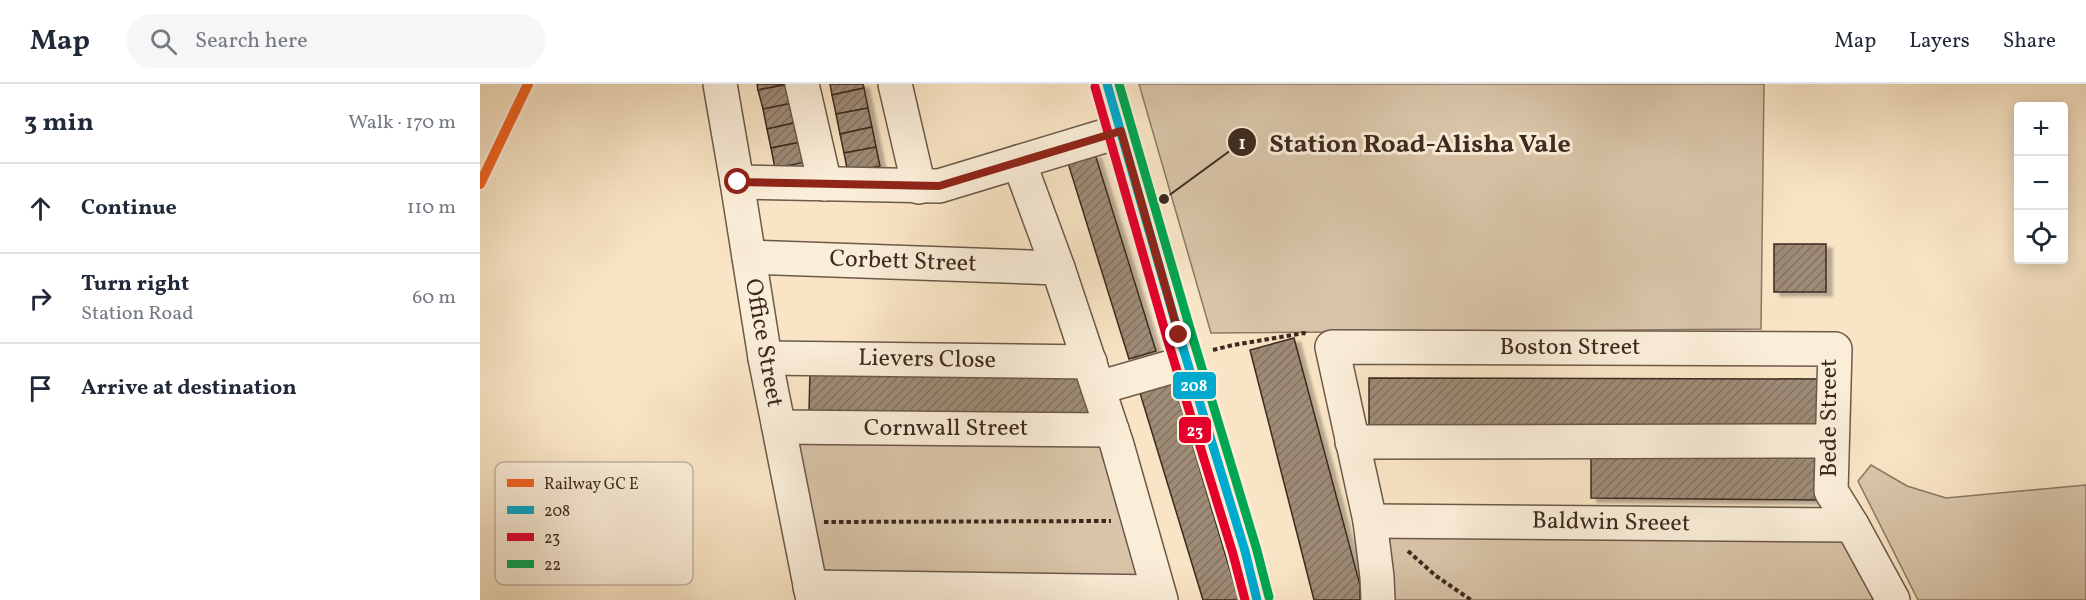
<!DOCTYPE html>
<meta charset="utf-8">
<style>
:root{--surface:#fff;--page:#f6f6f7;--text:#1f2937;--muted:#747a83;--line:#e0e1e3}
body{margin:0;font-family:Vollkorn,serif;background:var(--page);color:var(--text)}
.controls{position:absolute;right:18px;top:18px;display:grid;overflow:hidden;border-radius:6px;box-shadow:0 3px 15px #0003}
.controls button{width:54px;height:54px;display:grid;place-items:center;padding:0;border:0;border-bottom:2px solid var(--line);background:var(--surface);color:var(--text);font:30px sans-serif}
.stop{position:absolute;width:18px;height:18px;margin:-14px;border:4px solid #8f2418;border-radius:50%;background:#fff}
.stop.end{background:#8f2418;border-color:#fff;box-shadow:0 2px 6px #0008}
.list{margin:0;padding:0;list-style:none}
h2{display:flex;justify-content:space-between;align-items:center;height:78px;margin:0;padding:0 24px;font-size:26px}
h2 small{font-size:20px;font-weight:400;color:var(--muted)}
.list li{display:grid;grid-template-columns:39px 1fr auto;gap:18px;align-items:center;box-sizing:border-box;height:90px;padding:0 24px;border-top:2px solid var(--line)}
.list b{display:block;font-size:22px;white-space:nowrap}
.list p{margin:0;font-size:20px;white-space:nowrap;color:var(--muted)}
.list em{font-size:20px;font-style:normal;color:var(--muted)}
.icon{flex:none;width:33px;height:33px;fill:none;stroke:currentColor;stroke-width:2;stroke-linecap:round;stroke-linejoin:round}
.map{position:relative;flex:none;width:1606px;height:516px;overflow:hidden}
header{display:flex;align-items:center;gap:36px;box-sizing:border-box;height:84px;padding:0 30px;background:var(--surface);border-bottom:2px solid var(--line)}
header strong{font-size:28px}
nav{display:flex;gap:33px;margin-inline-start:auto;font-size:21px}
.search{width:420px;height:54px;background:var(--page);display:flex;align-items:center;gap:15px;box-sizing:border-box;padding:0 21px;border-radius:33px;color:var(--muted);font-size:22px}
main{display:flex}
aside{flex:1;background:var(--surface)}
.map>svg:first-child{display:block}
</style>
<header>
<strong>Map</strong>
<div class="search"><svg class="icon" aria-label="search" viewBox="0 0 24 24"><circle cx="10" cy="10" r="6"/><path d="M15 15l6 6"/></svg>Search here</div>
<nav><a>Map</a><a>Layers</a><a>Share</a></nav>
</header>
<main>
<aside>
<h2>3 min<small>Walk · 170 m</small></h2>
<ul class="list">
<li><svg class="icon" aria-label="ahead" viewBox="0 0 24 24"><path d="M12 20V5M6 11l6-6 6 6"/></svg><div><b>Continue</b></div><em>110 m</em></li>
<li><svg class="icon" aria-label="right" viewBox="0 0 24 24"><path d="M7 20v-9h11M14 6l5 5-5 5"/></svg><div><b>Turn right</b><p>Station Road</p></div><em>60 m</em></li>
<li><svg class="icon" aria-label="arrive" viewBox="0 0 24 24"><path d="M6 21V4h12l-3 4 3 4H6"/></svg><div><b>Arrive at destination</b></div></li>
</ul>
</aside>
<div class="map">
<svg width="1606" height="516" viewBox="0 0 1606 516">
<defs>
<pattern id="building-hatch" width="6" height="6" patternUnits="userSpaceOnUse" patternTransform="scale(1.5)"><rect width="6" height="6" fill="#9e8b76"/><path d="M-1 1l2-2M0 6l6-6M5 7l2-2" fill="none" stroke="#827260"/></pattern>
<filter id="shadow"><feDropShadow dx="6" dy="4" stdDeviation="1.5" flood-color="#0004"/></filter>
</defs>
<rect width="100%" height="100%" fill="#f9e5c5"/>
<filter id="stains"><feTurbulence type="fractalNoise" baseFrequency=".00333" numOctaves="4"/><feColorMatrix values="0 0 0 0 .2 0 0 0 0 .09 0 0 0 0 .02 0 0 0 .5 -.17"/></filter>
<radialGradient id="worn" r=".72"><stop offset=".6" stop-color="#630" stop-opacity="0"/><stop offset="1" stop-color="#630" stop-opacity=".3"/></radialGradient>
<g fill="#d9c5a9" stroke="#8a7864" stroke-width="1.5">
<polygon points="659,0 1284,0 1281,245 731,249"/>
<polygon points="299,343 632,346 678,508 330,503"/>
<polygon points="1391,381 1427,402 1466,414 1606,401 1606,516 1438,516 1378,397"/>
<polygon points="890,437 1372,441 1413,516 898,516"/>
</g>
<g fill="url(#building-hatch)" stroke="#3c2a20" stroke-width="1.5" filter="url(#shadow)">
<polygon points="277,0 306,0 278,6"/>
<polygon points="309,0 313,19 283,25 278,6"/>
<polygon points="350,0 383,0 384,4 352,11"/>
<polygon points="384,4 388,24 356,30 352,11"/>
<polygon points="313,19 318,38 287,45 283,25"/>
<polygon points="388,24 392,43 360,50 356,30"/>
<polygon points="318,38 321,58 291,64 287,45"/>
<polygon points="392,43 396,63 364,69 360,50"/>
<polygon points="321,58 326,78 295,84 291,64"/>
<polygon points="396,63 400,82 368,89 364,69"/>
<polygon points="615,70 676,267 649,275 588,79"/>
<rect x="1294" y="160" width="52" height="48"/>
<polygon points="814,254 880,501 880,516 834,516 770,266"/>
<polygon points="330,286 609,293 608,335 329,328"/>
<polygon points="889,294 1343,295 1343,344 889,343"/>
<polygon points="694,299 759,516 723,516 660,309"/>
<polygon points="1111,369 1338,371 1338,416 1111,414"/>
</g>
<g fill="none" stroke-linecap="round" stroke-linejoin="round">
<defs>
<g id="minor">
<polyline points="240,0 257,98 285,274 333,516"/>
<polyline points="322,0 345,100"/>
<polyline points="415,0 439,103"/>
<polyline points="539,78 578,184 637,361 681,516"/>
<polyline points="257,98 459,102 641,47"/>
<polyline points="269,173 578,184"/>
<polyline points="285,274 610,278"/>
<polyline points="618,304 708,278"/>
<polyline points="299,343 632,346"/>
<polyline points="872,358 1351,357"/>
<polyline points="890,437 1372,441"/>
<polyline points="330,503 678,508"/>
<polyline points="898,516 897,493 890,437 852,263 1355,265 1351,407 1372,441 1413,516"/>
</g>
<polyline id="major" points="627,0 699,251 765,467 777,516"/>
</defs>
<use href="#minor" stroke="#6b5949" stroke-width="36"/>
<use href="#major" stroke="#3c2a20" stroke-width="36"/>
<g stroke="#3c2a20" stroke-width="4" stroke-dasharray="4.5 3" stroke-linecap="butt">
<polyline points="733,266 753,261 824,249 828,251"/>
<polyline points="344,438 631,437"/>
<polyline points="928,467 956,492 991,516"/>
</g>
<use href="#minor" stroke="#fbeed9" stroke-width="33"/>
<use href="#major" stroke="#f9e5c5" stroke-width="33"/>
<defs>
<polyline id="bus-1" points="627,0 699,251 765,467 777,516"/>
<polyline id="bus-2" points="615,3 687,254 753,470 765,516"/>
<polyline id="bus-3" points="639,0 711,248 776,463 789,513"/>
</defs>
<use href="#bus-1" stroke="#fbeed9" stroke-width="14"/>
<use href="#bus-2" stroke="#fbeed9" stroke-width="14"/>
<use href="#bus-3" stroke="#fbeed9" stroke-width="14"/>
<use href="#bus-1" stroke="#00a9ce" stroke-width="9"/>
<use href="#bus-2" stroke="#e4002b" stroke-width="9"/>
<use href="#bus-3" stroke="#00a651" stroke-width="9"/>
<defs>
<polyline id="rail-1" points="0,100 48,0"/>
</defs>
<use href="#rail-1" stroke="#fbeed9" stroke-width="15"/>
<use href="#rail-1" stroke="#f26522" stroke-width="10"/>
</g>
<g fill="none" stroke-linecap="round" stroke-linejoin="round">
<polyline stroke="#8f2418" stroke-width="8" points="258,98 459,102 641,47 699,251"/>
</g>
<g text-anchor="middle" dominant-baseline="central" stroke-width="6" stroke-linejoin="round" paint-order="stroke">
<g font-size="24" fill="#3c2a20" stroke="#fbeed9">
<text transform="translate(423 178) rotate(2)">Corbett Street</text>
<text transform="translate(283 259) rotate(80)">Office Street</text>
<text x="1090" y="264">Boston Street</text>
<text transform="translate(447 276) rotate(1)">Lievers Close</text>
<text transform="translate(1350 334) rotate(-90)">Bede Street</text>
<text x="466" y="345">Cornwall Street</text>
<text transform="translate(1131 439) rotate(1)">Baldwin Sreeet</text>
</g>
</g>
<rect x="15" y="378" width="198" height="123" rx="9" fill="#fbeed9" stroke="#c2b3a2" stroke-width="1.5"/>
<rect x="27" y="395" width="27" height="8" fill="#f26522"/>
<rect x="27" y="422" width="27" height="8" fill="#00a9ce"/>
<rect x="27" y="449" width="27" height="8" fill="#e4002b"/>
<rect x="27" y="476" width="27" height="8" fill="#00a651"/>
<g font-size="16" fill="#3c2a20">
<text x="64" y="405">Railway GC E</text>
<text x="64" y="432">208</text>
<text x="64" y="459">23</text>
<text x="64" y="486">22</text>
</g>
<path fill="none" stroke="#3c2a20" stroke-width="2" d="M684 115L762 58"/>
<g fill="#3c2a20" stroke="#fbeed9" stroke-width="2">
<circle cx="684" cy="115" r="6"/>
<circle cx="762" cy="58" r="15"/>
</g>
<g font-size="18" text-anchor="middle" font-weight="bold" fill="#fff">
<text x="762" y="65">1</text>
</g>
<g font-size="26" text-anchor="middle" font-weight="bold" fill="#3c2a20" stroke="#fbeed9" stroke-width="6" stroke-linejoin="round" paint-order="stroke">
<text x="940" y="68">Station Road-Alisha Vale</text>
</g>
<g stroke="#fbeed9" stroke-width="2">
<rect x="692" y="287" width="45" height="29" rx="6" fill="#00a9ce"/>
<rect x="698" y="332" width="34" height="28" rx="6" fill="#e4002b"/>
</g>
<g font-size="16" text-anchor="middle" font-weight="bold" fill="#fff">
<text x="714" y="307">208</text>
<text x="715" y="352">23</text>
</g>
<rect width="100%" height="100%" filter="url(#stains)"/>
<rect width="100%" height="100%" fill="url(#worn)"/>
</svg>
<div class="controls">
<button>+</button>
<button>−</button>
<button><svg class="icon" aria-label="locate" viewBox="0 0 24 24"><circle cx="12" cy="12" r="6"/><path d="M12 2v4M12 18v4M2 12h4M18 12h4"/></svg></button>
</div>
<div class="stop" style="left:258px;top:98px"></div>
<div class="stop end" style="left:699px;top:251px"></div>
</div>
</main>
